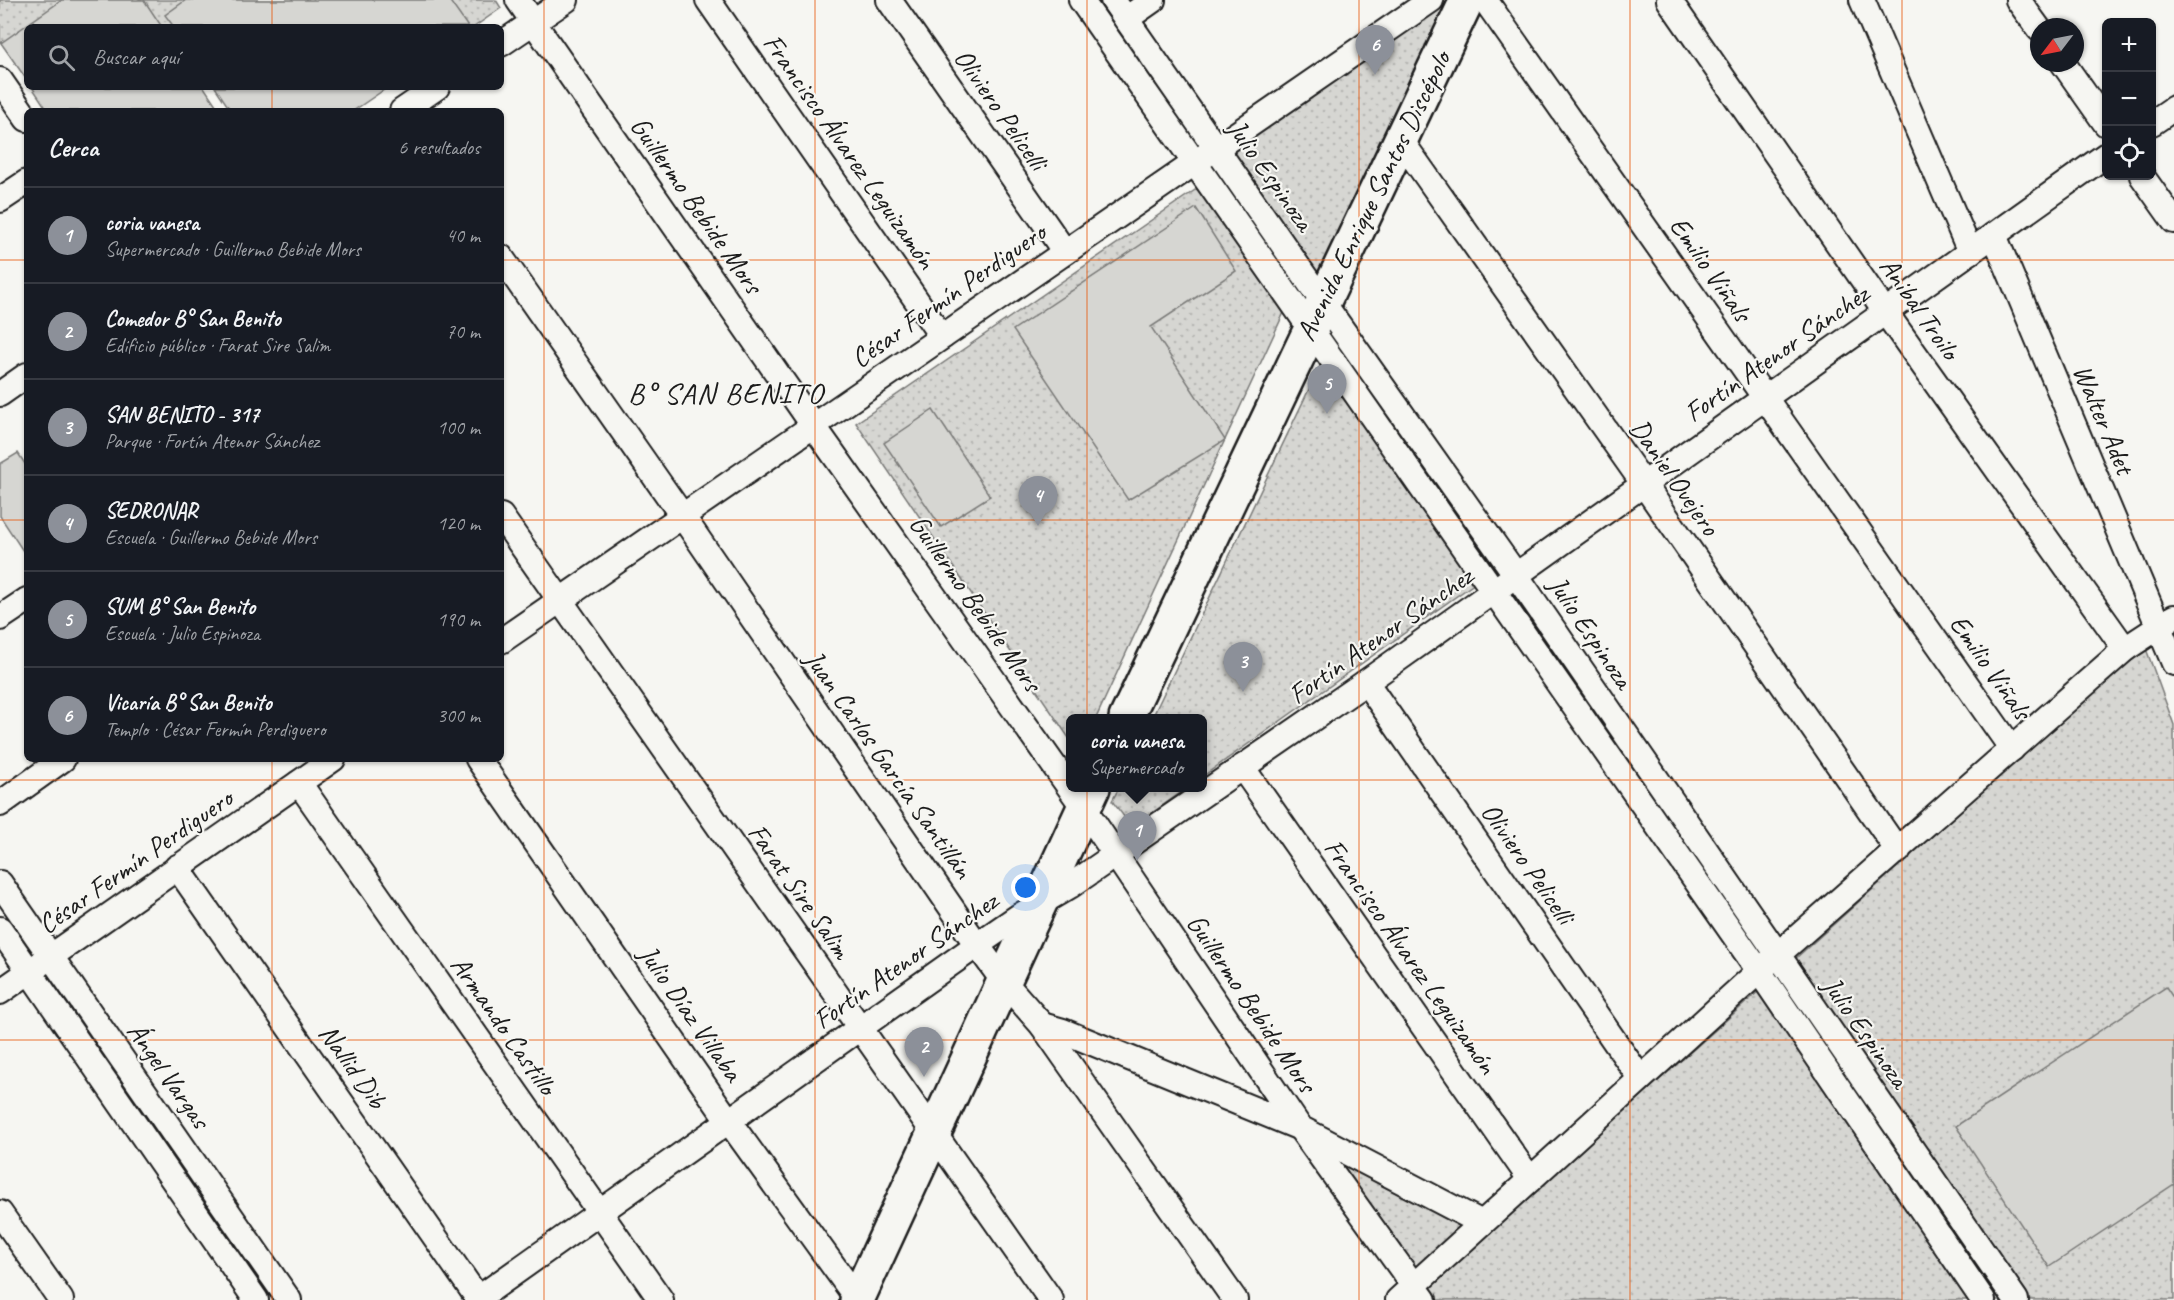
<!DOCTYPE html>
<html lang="es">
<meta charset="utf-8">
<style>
:root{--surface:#171b24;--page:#20242c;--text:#f1f3f6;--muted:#9ea1a6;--line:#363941;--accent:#8c9099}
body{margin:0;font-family:Caveat,sans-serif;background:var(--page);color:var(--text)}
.controls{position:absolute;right:18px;top:18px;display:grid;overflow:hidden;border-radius:9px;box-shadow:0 2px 4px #0004}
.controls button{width:54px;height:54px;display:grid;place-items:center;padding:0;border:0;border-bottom:2px solid var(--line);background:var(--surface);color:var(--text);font:30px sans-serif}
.compass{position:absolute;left:2030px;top:18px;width:54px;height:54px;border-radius:50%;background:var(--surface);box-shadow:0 2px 4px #0004;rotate:238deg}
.you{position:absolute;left:1026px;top:888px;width:21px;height:21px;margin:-15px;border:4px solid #fff;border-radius:50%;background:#1a73e8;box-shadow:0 0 0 9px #1a73e833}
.badge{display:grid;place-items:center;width:39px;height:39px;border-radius:50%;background:var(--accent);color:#fff;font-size:20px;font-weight:700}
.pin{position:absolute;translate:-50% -50px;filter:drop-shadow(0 2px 3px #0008)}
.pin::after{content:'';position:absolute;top:32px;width:21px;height:18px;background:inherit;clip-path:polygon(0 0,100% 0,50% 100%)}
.popup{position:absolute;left:1066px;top:714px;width:141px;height:78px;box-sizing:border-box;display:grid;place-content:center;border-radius:9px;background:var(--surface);filter:drop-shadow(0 2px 4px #0005);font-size:20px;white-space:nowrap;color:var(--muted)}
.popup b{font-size:22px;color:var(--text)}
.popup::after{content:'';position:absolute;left:50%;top:100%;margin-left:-12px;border:12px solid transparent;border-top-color:var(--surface)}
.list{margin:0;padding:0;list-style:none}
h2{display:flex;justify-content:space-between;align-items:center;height:78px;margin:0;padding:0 24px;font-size:26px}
h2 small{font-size:20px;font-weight:400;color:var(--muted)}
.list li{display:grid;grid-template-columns:39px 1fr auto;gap:18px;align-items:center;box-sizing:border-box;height:96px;padding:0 24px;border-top:2px solid var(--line)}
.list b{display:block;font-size:22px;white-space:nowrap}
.list p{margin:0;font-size:20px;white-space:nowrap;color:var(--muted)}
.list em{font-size:20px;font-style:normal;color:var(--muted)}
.icon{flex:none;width:33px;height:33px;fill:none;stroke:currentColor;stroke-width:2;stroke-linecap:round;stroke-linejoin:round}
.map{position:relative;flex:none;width:2174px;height:1300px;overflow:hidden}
.search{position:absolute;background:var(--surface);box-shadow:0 2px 4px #0004;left:24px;top:24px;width:480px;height:66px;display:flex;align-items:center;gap:15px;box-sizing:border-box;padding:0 21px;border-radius:9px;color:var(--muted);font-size:22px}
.panel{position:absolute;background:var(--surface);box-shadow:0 2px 4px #0004;left:24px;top:108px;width:480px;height:654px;border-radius:9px}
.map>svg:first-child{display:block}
</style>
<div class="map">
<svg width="2174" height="1300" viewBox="0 0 2174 1300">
<defs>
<pattern id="grass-dots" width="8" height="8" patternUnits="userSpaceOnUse" patternTransform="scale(1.5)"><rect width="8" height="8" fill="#d6d6d2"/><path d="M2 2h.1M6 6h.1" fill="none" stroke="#b7b7b4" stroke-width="1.8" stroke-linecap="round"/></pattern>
</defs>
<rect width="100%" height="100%" fill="#f6f6f2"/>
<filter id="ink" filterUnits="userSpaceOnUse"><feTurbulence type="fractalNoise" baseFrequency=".0167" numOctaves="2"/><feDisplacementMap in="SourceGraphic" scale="12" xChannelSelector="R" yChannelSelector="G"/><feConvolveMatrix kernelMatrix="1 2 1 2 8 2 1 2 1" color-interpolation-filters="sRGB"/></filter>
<g filter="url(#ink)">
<g fill="url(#grass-dots)" stroke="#797977" stroke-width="1.5">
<polygon points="0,0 496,0 501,8 474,27 27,27 27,80 0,41"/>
<polygon points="1440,0 1453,0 1321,277 1225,149"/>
<polygon points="1201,186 1287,306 1096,718 1071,718 1071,741 856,423"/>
<polygon points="1322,362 1475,583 1203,776 1203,718 1152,718"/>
<polygon points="2145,646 2174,725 2174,1300 1413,1300"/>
<polygon points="1119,788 1187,788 1132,827 1112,801"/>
<polygon points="1318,1143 1475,1221 1415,1278"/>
</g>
<g fill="#d6d6d2" stroke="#797977" stroke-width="1.5">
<polygon points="62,0 144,0 162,27 27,27 27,80 1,43"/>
<polygon points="186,0 449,0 468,27 174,27 165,15"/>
<polygon points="32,87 204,87 220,111 48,111"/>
<polygon points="215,87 388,87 353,111 231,111"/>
<polygon points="1196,208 1236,271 1151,327 1225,440 1128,500 1013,330"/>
<polygon points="933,410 990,496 941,527 884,443"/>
<polygon points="18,453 27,467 27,548 23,551 0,516 0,464"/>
<polygon points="2166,987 2174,999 2174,1184 2049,1267 1956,1126"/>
</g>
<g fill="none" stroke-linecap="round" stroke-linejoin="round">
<defs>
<g id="street">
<polyline points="518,0 813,425 1084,808 1300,1128 1424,1300"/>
<polyline points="708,0 942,337"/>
<polyline points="889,0 1065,252"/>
<polyline points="1081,0 1759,971 1983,1300"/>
<polyline points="1113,0 1322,301 1516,575 2016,1300"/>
<polyline points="1485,0 2012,749"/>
<polyline points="1669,0 1886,313 2125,649"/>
<polyline points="1862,0 1970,252"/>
<polyline points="2018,0 2039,29"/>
<polyline points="1126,19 1153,0"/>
<polyline points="501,44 566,0"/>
<polyline points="2063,63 2106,124"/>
<polyline points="0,80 27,119"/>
<polyline points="402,111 437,87"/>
<polyline points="2152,123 2174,108"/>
<polyline points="1400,139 1643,483 1898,851"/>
<polyline points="2142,176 2174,221"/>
<polyline points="0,200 27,182"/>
<polyline points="1994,235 2174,663"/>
<polyline points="501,257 683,517 977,945 1004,982 1042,1025 1235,1300"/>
<polyline points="0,394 27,375"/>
<polyline points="501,516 1051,1300"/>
<polyline points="0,618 27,600"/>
<polyline points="501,641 1431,0"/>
<polyline points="1366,682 1640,1078"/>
<polyline points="478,759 728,1120 858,1300"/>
<polyline points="1242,767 1530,1179"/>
<polyline points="299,783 661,1300"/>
<polyline points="0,804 63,759"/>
<polyline points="177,867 479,1300"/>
<polyline points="0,883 289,1300"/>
<polyline points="0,929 256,1300"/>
<polyline points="0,992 333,759"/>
<polyline points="1042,1025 1063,1031 1300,1128 1482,1223"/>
<polyline points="0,1213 61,1300"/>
<polyline points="476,1300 977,945 1019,916 1070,886 1366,682 2106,155"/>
<polyline points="1398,1300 1759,971 2125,649 2174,617"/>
</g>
<g id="secondary">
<polyline points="1126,718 1467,0"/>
<polyline points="857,1300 1093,788"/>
</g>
</defs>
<use href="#street" stroke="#1c1c1c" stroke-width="28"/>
<use href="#secondary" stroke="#1c1c1c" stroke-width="38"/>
<use href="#street" stroke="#f6f6f2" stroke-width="24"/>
<use href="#secondary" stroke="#f6f6f2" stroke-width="33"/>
</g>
</g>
<path fill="none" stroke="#e8590c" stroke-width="1.5" stroke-opacity="0.55" d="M272,0V27M544,0V1300M815,0V1300M1087,0V1300M1359,0V1300M1630,0V1300M1902,0V1300M272,87V111M0,260H27M501,260H2174M0,520H27M501,520H2174M272,759V1300M0,780H2174M0,1040H2174"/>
<g text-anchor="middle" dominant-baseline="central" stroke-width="4.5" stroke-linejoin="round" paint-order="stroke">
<g font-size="28" fill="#1c1c1c" stroke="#f6f6f2">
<text transform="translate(1001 109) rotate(55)">Oliviero Pelicelli</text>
<text transform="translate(850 151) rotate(55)">Francisco Álvarez Leguizamón</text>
<text transform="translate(1271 175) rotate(55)">Julio Espinoza</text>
<text transform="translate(1373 196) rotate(-64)">Avenida Enrique Santos Discépolo</text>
<text transform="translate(697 205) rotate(55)">Guillermo Bebide Mors</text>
<text transform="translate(1711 269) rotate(55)">Emilio Viñals</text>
<text transform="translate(948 295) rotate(-35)">César Fermín Perdiguero</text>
<text transform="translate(1920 308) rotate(55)">Anibal Troilo</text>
<text transform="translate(1776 353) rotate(-35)">Fortín Atenor Sánchez</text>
<text transform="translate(2104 419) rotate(67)">Walter Adet</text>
<text transform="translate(1675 477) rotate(55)">Daniel Ovejero</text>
<text transform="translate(976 603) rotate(55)">Guillermo Bebide Mors</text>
<text transform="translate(1591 632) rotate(56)">Julio Espinoza</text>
<text transform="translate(1380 635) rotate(-35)">Fortín Atenor Sánchez</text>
<text transform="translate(1991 667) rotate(55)">Emilio Viñals</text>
<text transform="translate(889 764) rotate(55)">Juan Carlos García Santillán</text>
<text transform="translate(135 861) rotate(-35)">César Fermín Perdiguero</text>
<text transform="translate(1528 863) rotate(55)">Oliviero Pelicelli</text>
<text transform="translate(800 891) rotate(55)">Farat Sire Salim</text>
<text transform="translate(1411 956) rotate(55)">Francisco Álvarez Leguizamón</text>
<text transform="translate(905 960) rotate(-35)">Fortín Atenor Sánchez</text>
<text transform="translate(1252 1003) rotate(56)">Guillermo Bebide Mors</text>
<text transform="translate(691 1013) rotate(55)">Julio Díaz Villaba</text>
<text transform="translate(504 1025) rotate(55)">Armando Castillo</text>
<text transform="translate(1866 1032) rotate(55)">Julio Espinoza</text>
<text transform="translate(353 1066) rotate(55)">Nallid Dib</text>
<text transform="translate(169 1075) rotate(55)">Ángel Vargas</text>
</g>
<g font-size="30" letter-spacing="1.5" fill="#1c1c1c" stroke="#f6f6f2">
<text x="726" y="393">B° SAN BENITO</text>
</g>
</g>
</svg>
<div class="controls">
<button>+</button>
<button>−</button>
<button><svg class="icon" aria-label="locate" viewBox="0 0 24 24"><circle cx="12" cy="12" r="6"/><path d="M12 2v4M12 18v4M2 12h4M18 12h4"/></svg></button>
</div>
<svg class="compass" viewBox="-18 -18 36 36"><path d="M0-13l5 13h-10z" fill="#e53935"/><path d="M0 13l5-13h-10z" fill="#9ea1a6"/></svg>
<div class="you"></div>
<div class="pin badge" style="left:1137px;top:861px">1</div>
<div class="popup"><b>coria vanesa</b>Supermercado</div>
<div class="pin badge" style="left:924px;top:1077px">2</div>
<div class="pin badge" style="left:1243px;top:692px">3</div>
<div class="pin badge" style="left:1038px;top:526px">4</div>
<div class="pin badge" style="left:1327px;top:414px">5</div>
<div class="pin badge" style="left:1375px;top:75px">6</div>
<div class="search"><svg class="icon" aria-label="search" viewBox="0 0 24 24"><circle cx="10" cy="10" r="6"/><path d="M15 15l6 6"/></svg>Buscar aquí</div>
<section class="panel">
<h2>Cerca<small>6 resultados</small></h2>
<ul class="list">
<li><span class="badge">1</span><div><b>coria vanesa</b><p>Supermercado · Guillermo Bebide Mors</p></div><em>40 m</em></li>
<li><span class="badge">2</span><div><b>Comedor B° San Benito</b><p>Edificio público · Farat Sire Salim</p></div><em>70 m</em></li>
<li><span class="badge">3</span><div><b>SAN BENITO - 317</b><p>Parque · Fortín Atenor Sánchez</p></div><em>100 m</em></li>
<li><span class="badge">4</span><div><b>SEDRONAR</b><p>Escuela · Guillermo Bebide Mors</p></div><em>120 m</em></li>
<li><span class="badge">5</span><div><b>SUM B° San Benito</b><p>Escuela · Julio Espinoza</p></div><em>190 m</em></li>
<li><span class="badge">6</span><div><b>Vicaría B° San Benito</b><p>Templo · César Fermín Perdiguero</p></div><em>300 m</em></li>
</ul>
</section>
</div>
